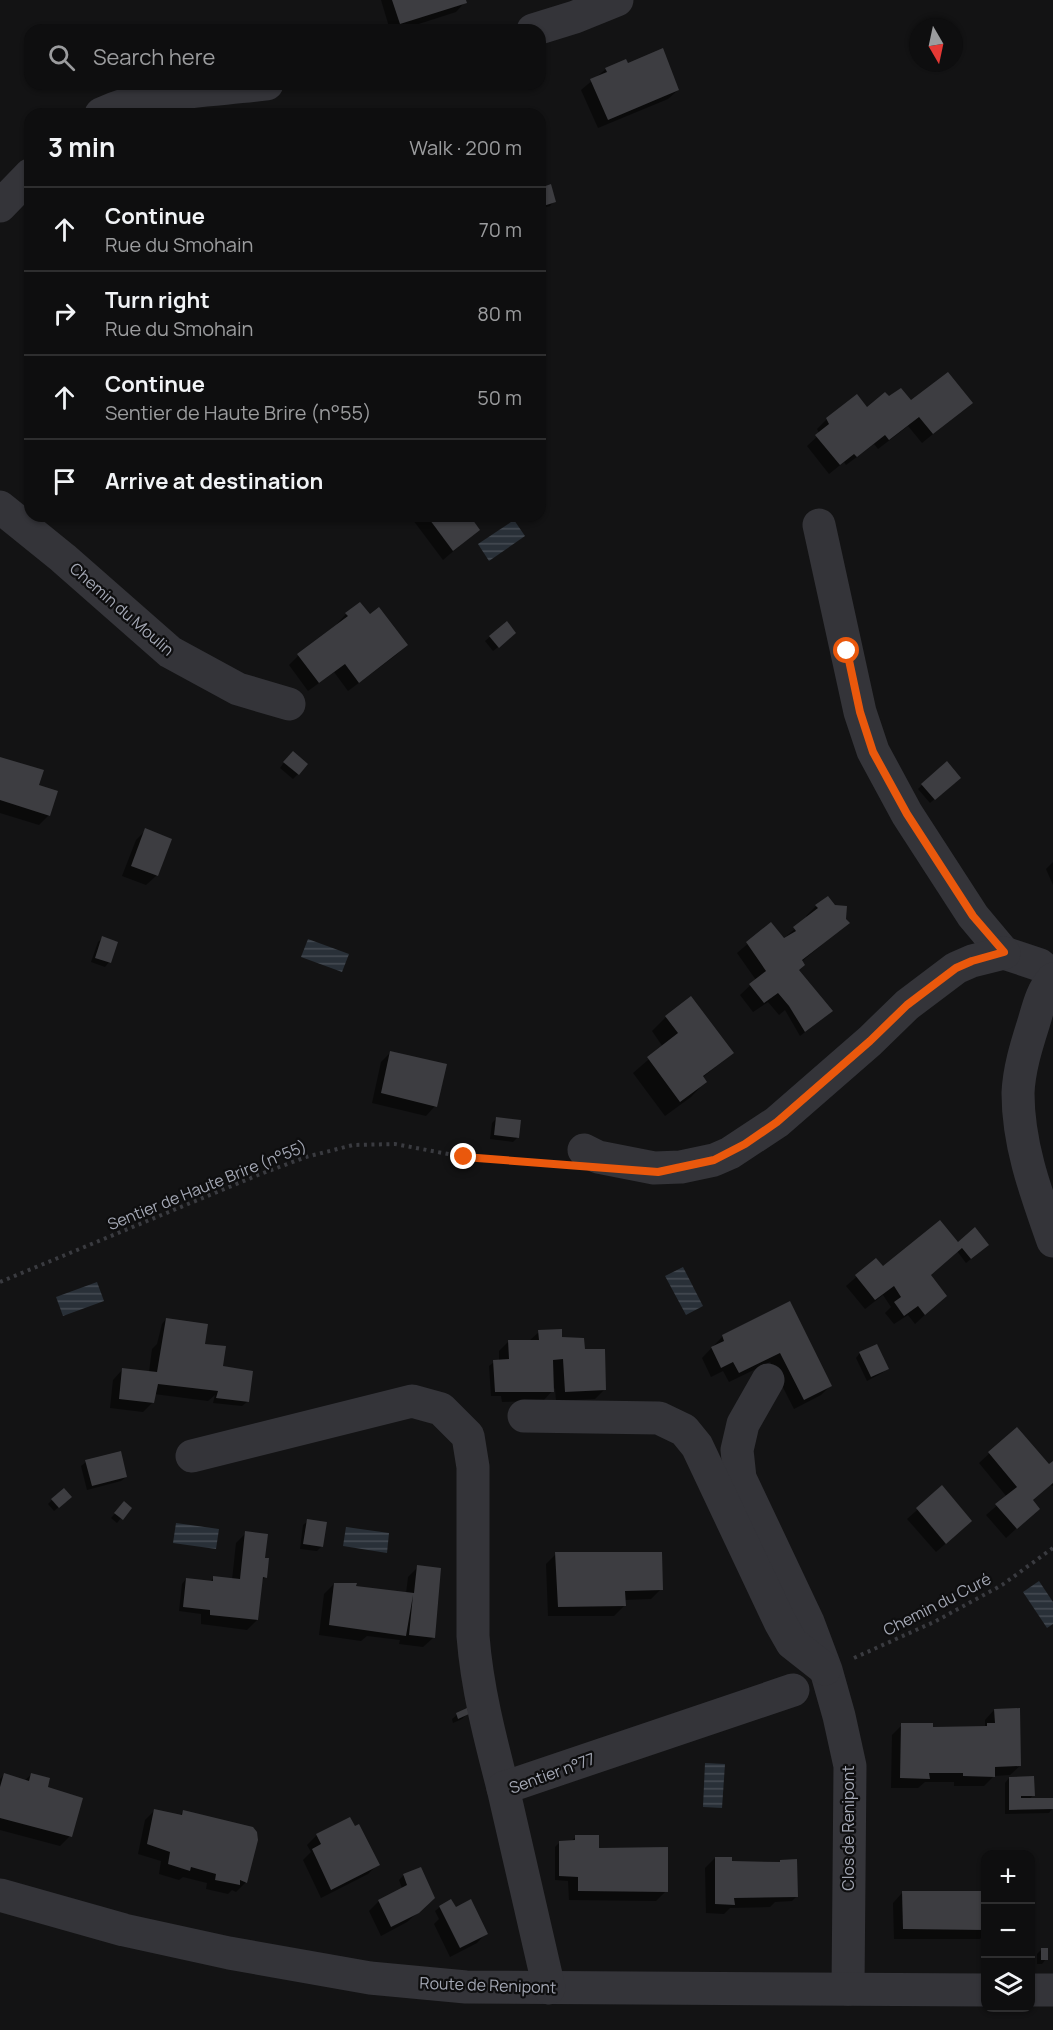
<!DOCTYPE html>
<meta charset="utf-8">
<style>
:root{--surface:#0e0e0f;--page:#1c1c1d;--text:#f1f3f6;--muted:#9b9c9e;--line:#2e2e2f}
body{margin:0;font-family:Manrope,sans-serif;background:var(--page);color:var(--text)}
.controls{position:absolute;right:18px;bottom:18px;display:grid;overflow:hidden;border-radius:12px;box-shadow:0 2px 4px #0004}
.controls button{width:54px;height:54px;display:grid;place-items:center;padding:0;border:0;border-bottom:2px solid var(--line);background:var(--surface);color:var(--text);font:30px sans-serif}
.compass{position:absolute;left:909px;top:18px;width:54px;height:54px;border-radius:50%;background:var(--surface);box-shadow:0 2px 4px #0004;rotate:171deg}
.stop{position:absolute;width:18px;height:18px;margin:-14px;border:4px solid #ea580c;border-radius:50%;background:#fff}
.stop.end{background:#ea580c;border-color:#fff;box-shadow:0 2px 6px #0008}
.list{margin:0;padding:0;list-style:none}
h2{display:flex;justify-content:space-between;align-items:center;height:78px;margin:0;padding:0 24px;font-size:26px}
h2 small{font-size:20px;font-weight:400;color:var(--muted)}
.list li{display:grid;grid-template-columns:39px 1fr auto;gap:18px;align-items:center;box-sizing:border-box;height:84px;padding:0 24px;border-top:2px solid var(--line)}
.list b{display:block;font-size:22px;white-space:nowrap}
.list p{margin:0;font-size:20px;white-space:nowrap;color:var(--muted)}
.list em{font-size:20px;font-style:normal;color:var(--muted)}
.icon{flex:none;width:33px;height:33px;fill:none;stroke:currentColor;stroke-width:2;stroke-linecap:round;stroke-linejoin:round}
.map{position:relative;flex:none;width:1053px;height:2030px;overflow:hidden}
.search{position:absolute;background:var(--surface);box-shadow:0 2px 4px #0004;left:24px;top:24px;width:522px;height:66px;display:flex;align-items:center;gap:15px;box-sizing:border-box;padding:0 21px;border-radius:18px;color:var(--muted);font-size:22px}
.panel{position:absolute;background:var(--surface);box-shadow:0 2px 4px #0004;left:24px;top:108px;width:522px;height:414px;border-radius:18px}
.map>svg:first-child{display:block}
</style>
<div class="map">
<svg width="1053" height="2030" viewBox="0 0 1053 2030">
<defs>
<pattern id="water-rules" width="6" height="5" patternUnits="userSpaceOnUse" patternTransform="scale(1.5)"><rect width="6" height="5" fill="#293038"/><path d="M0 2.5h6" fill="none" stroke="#454b53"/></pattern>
</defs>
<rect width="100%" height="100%" fill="#131314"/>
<g fill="url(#water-rules)">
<polygon points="514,520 525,536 489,561 478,544"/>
<polygon points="308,939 349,954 342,972 301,957"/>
<polygon points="683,1267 703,1306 686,1315 665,1276"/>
<polygon points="97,1282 104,1301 63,1316 56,1297"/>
<polygon points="176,1523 219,1529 216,1549 173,1543"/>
<polygon points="346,1527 389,1533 387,1553 343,1546"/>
<polygon points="1039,1581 1053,1602 1053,1624 1047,1628 1023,1592"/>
<polygon points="705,1763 725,1764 722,1808 703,1807"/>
</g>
<g fill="#0007">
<polygon points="381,0 465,0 465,2 456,12 400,30 390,30"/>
<polygon points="628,65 678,90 668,99 598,128 581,90 606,69"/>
<polygon points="540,189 554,201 550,206 540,209"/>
<polygon points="888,398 911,402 971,403 922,443 908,426 878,449 874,444 846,465 844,462 829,474 807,446 820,434 817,429 827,419 867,409"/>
<polygon points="410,516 468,516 478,530 443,560"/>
<polygon points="360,604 369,616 406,645 396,655 348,691 334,672 308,691 289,665 298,656 338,626 337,624 346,614"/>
<polygon points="506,623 510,638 493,651 485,641"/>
<polygon points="288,757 298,774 293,779 280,768"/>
<polygon points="0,758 37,786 49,815 39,825 0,813"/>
<polygon points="954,782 930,803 918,789 922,785"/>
<polygon points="146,830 170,840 156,876 146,885 122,876 136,840"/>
<polygon points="1053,862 1053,885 1046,869"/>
<polygon points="827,898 848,923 801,962 798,970 827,1015 800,1036 785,1010 779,1015 768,1002 753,1012 740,995 756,980 737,953 771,924 783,939 808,918 806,916 816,906"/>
<polygon points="103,938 109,962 105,967 91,962 98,942"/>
<polygon points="666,1017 732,1053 702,1078 705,1082 691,1097 665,1116 633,1073 663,1047 652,1031"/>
<polygon points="391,1052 435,1106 426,1116 372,1103 381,1062"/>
<polygon points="497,1118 518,1137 513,1142 490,1139 492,1123"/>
<polygon points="957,1244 983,1249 966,1263 957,1251 929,1276 945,1296 915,1324 908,1315 894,1324 885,1313 891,1307 883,1295 865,1309 846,1286 876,1260 883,1268"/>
<polygon points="790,1303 831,1385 821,1395 794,1409 770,1362 729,1382 723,1371 711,1377 702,1358 723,1336"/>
<polygon points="166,1319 222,1368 247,1402 242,1406 213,1403 215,1395 208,1401 154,1394 153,1402 143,1412 110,1408 113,1380 122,1370 149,1372 152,1349 157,1344 162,1324"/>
<polygon points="539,1332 561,1339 584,1351 605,1389 595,1399 556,1401 555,1388 543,1401 502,1402 501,1396 491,1396 489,1366 494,1362 499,1362 499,1351 509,1341 529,1341"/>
<polygon points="860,1353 887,1368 882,1373 867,1381 856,1358"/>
<polygon points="1016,1429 1049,1467 1053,1463 1053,1486 1050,1485 1032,1501 1028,1518 1006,1538 986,1515 1007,1497 979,1463"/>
<polygon points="86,1462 126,1477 121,1481 87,1490 81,1466"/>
<polygon points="942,1488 960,1531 936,1552 907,1519"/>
<polygon points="52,1500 66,1501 54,1511 48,1504"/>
<polygon points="120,1508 121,1518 117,1523 111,1518"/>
<polygon points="308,1521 322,1546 317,1551 300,1549 303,1525"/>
<polygon points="246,1533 265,1577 261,1582 257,1620 247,1630 201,1624 201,1614 179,1611 182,1584 186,1579 209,1582 214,1578 232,1580 236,1543"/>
<polygon points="556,1554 661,1589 651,1599 624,1600 624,1606 614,1616 548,1616 546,1564"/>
<polygon points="418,1567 433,1638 423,1647 399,1644 400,1640 367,1636 361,1641 319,1635 324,1594 334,1584 406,1594 408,1577"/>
<polygon points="994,1710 1020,1766 1010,1775 994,1776 984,1786 954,1786 954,1782 925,1782 918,1788 891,1788 892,1735 902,1725 932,1729 985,1727 985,1720"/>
<polygon points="467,1714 462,1719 453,1723 452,1719 457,1715"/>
<polygon points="32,1774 47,1788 70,1836 60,1846 0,1830 0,1779 4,1775 24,1781"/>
<polygon points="1009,1778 1033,1795 1029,1800 1053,1808 1049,1813 1005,1814 1005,1783"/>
<polygon points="155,1810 179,1816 184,1811 246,1882 236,1892 232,1890 228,1894 206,1889 207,1883 183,1877 179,1880 159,1874 161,1861 138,1854 145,1820"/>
<polygon points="349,1819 378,1864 368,1874 321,1898 303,1860 311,1852 307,1845 316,1836"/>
<polygon points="576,1837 666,1891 656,1901 569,1900 568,1881 555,1880 555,1847 560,1842 570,1842"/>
<polygon points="715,1858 730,1862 778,1864 781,1861 796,1897 792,1901 775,1902 770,1907 730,1908 724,1914 706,1913 705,1868"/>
<polygon points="404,1875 423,1908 407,1922 381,1936 369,1911 379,1901 402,1888 399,1880"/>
<polygon points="902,1893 986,1893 986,1934 980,1939 894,1939 893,1903"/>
<polygon points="440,1907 486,1933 477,1943 450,1957 434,1924 439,1919 435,1911"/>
<polygon points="1042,1949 1046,1959 1042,1964 1037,1964 1037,1954"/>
</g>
<g fill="#3d3d41">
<polygon points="392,0 466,0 467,3 400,24"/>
<polygon points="663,48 679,90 608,120 590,79 607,72 605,68 626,59 628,63"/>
<polygon points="551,184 556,202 540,207 540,188"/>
<polygon points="948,372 973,403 933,434 919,417 889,440 885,435 857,457 854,454 840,465 815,435 829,424 826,418 857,394 867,407 885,392 889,396 901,388 911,400"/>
<polygon points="427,516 470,516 480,530 453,551"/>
<polygon points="360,602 370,614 379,607 408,645 359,683 345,664 319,683 297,654 348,616 345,613"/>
<polygon points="507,621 516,633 499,648 489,636"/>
<polygon points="293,751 308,764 299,775 283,762"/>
<polygon points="0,757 44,770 39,785 58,791 50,816 0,800"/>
<polygon points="947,761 961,778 935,800 921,784"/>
<polygon points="145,828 172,839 158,876 131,866"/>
<polygon points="828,896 835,905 847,906 846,919 850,923 802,960 805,965 799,970 833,1011 805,1032 789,1006 778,993 764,1003 749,984 766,971 746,942 771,922 784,938 796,931 793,927 818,908 815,905"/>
<polygon points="102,936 118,942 111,963 95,958"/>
<polygon points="691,996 734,1053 703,1076 707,1082 680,1102 647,1057 678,1033 665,1016"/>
<polygon points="390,1051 447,1064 437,1107 381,1093"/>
<polygon points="496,1117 521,1120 519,1138 494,1135"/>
<polygon points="940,1220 958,1242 975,1227 989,1245 971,1259 962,1248 931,1275 947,1296 925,1315 918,1306 904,1316 894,1302 901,1297 894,1286 875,1300 855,1275 876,1258 883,1266"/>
<polygon points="790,1301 832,1386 804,1400 780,1353 739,1373 733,1362 721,1368 711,1347 724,1341 722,1335"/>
<polygon points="166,1318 208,1324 205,1344 226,1346 223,1366 253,1371 249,1402 216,1398 218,1391 158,1384 154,1403 119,1399 122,1368 157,1372"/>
<polygon points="562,1329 562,1337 584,1338 585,1349 605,1349 606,1390 565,1392 563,1359 553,1360 554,1392 495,1392 493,1360 509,1359 508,1340 539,1340 538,1330"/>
<polygon points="877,1344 889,1369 871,1377 859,1352"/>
<polygon points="1017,1427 1049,1464 1053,1461 1053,1483 1033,1500 1040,1509 1017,1529 995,1504 1017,1487 988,1452"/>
<polygon points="121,1451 127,1477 92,1486 85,1460"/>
<polygon points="942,1485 972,1521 946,1544 916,1508"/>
<polygon points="64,1488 72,1497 59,1508 51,1499"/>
<polygon points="124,1501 132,1508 123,1520 114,1513"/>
<polygon points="307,1519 327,1522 323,1547 303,1544"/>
<polygon points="245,1531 268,1534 265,1558 269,1558 267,1578 263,1577 258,1620 210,1615 210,1610 183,1607 186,1578 213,1581 213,1576 240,1579"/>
<polygon points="555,1552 662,1552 663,1590 625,1591 626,1606 558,1607"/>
<polygon points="417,1565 441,1568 435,1638 409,1635 413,1595 406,1636 329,1625 334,1583 357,1583 356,1586 414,1593"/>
<polygon points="467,1708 469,1714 458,1719 456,1713"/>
<polygon points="1020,1708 1021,1766 995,1767 995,1777 963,1776 963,1773 929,1773 930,1779 900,1778 901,1723 933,1723 933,1727 987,1726 987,1723 995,1723 994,1709"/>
<polygon points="4,1773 29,1781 31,1773 50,1778 48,1787 83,1798 72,1837 0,1818 0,1787"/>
<polygon points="1034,1776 1035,1796 1021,1796 1021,1798 1053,1798 1053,1809 1009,1810 1009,1777"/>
<polygon points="154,1809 182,1815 183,1810 253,1827 257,1832 258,1840 247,1883 240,1880 240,1885 215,1880 216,1874 191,1867 190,1871 168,1864 170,1852 147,1844"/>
<polygon points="350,1817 355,1826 359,1824 380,1865 331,1890 312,1849 321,1844 316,1834"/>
<polygon points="575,1835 599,1835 599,1848 668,1847 668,1892 578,1891 578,1877 559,1876 559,1841 575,1840"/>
<polygon points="715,1857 732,1857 732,1861 780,1862 780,1860 797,1859 798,1897 734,1898 735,1905 715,1904"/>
<polygon points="421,1867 435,1898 419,1913 391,1927 378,1900 407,1885 403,1874"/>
<polygon points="902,1891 986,1891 986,1930 903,1929"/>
<polygon points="451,1899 456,1907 471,1899 488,1934 460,1948 439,1906"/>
<rect x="1041" y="1948" width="7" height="12"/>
</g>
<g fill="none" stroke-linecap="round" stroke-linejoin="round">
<g stroke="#3a3b40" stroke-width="4" stroke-dasharray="3 4.5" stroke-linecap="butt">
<polyline points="0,1282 258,1175 306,1157 353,1145 395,1144 464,1157 555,1164"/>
<polyline points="854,1658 936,1621 1002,1585 1053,1548"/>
</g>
<g stroke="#343439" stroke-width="33">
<polyline points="533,30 575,17 617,0"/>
<path d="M101,114C152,90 212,91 267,84"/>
<polyline points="0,206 30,175"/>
<polyline points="0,507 63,558 170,652 238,689 289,704"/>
<polyline points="819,525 860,712 873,751 907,814 973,916 1004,953"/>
<polyline points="1004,953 1040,965 1053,977"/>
<path d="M1053,979C1041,992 1038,1009 1033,1025C1026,1047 1019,1070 1018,1093C1018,1145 1036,1193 1053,1241"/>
<polyline points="584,1150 598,1157 654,1168 681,1167 714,1160 730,1153 777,1122 870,1041 907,1005 956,968 972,961 1004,953"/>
<polyline points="768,1380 743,1424 737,1450 740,1478 808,1622 826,1670 839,1716 850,1766 848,1989"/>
<polyline points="524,1416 659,1418 684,1430 697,1446 780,1622 792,1643 825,1669"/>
<path d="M192,1456L412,1401L441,1409L468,1436L473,1467V1636C477,1688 490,1738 503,1788"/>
<polyline points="0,1895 124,1930 229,1953 370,1978 466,1987 986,1990"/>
<polyline points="549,1988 503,1788 793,1690"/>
<polyline points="1030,1990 1053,1990"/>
</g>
</g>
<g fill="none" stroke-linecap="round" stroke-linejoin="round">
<polyline stroke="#ea580c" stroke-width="8" points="464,1157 658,1172 714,1160 745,1144 777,1122 870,1041 907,1005 956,968 972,961 1004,952 973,916 907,814 873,752 860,712 847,651"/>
</g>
<g text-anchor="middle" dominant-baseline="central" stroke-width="4.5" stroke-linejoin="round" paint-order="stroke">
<g font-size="16" fill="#a4a8b5" stroke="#0e0e0f">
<text transform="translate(122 609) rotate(41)">Chemin du Moulin</text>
<text transform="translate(207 1185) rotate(-22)">Sentier de Haute Brire (n°55)</text>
<text transform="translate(937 1604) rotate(-27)">Chemin du Curé</text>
<text transform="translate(552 1773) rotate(-20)">Sentier n°77</text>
<text transform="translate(848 1828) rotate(-90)">Clos de Renipont</text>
<text transform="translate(488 1985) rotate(2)">Route de Renipont</text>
</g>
</g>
</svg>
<div class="controls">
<button>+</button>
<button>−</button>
<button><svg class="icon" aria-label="layers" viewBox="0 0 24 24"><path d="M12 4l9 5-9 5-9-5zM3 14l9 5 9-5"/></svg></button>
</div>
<svg class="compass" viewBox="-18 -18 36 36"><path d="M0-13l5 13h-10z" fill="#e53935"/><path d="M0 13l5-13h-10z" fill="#9b9c9e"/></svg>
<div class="stop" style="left:847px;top:651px"></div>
<div class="stop end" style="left:464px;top:1157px"></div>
<div class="search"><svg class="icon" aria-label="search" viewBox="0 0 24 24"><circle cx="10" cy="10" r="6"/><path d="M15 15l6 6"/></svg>Search here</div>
<section class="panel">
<h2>3 min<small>Walk · 200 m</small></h2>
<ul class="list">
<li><svg class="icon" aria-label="ahead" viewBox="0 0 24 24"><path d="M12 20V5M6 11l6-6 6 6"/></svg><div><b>Continue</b><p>Rue du Smohain</p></div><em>70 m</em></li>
<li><svg class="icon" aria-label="right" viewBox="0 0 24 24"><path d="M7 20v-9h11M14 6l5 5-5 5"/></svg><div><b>Turn right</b><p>Rue du Smohain</p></div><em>80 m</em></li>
<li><svg class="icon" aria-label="ahead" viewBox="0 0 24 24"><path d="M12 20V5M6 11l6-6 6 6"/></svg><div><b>Continue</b><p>Sentier de Haute Brire (n°55)</p></div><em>50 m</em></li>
<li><svg class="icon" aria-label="arrive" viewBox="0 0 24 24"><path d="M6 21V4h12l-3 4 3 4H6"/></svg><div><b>Arrive at destination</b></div></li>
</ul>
</section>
</div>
